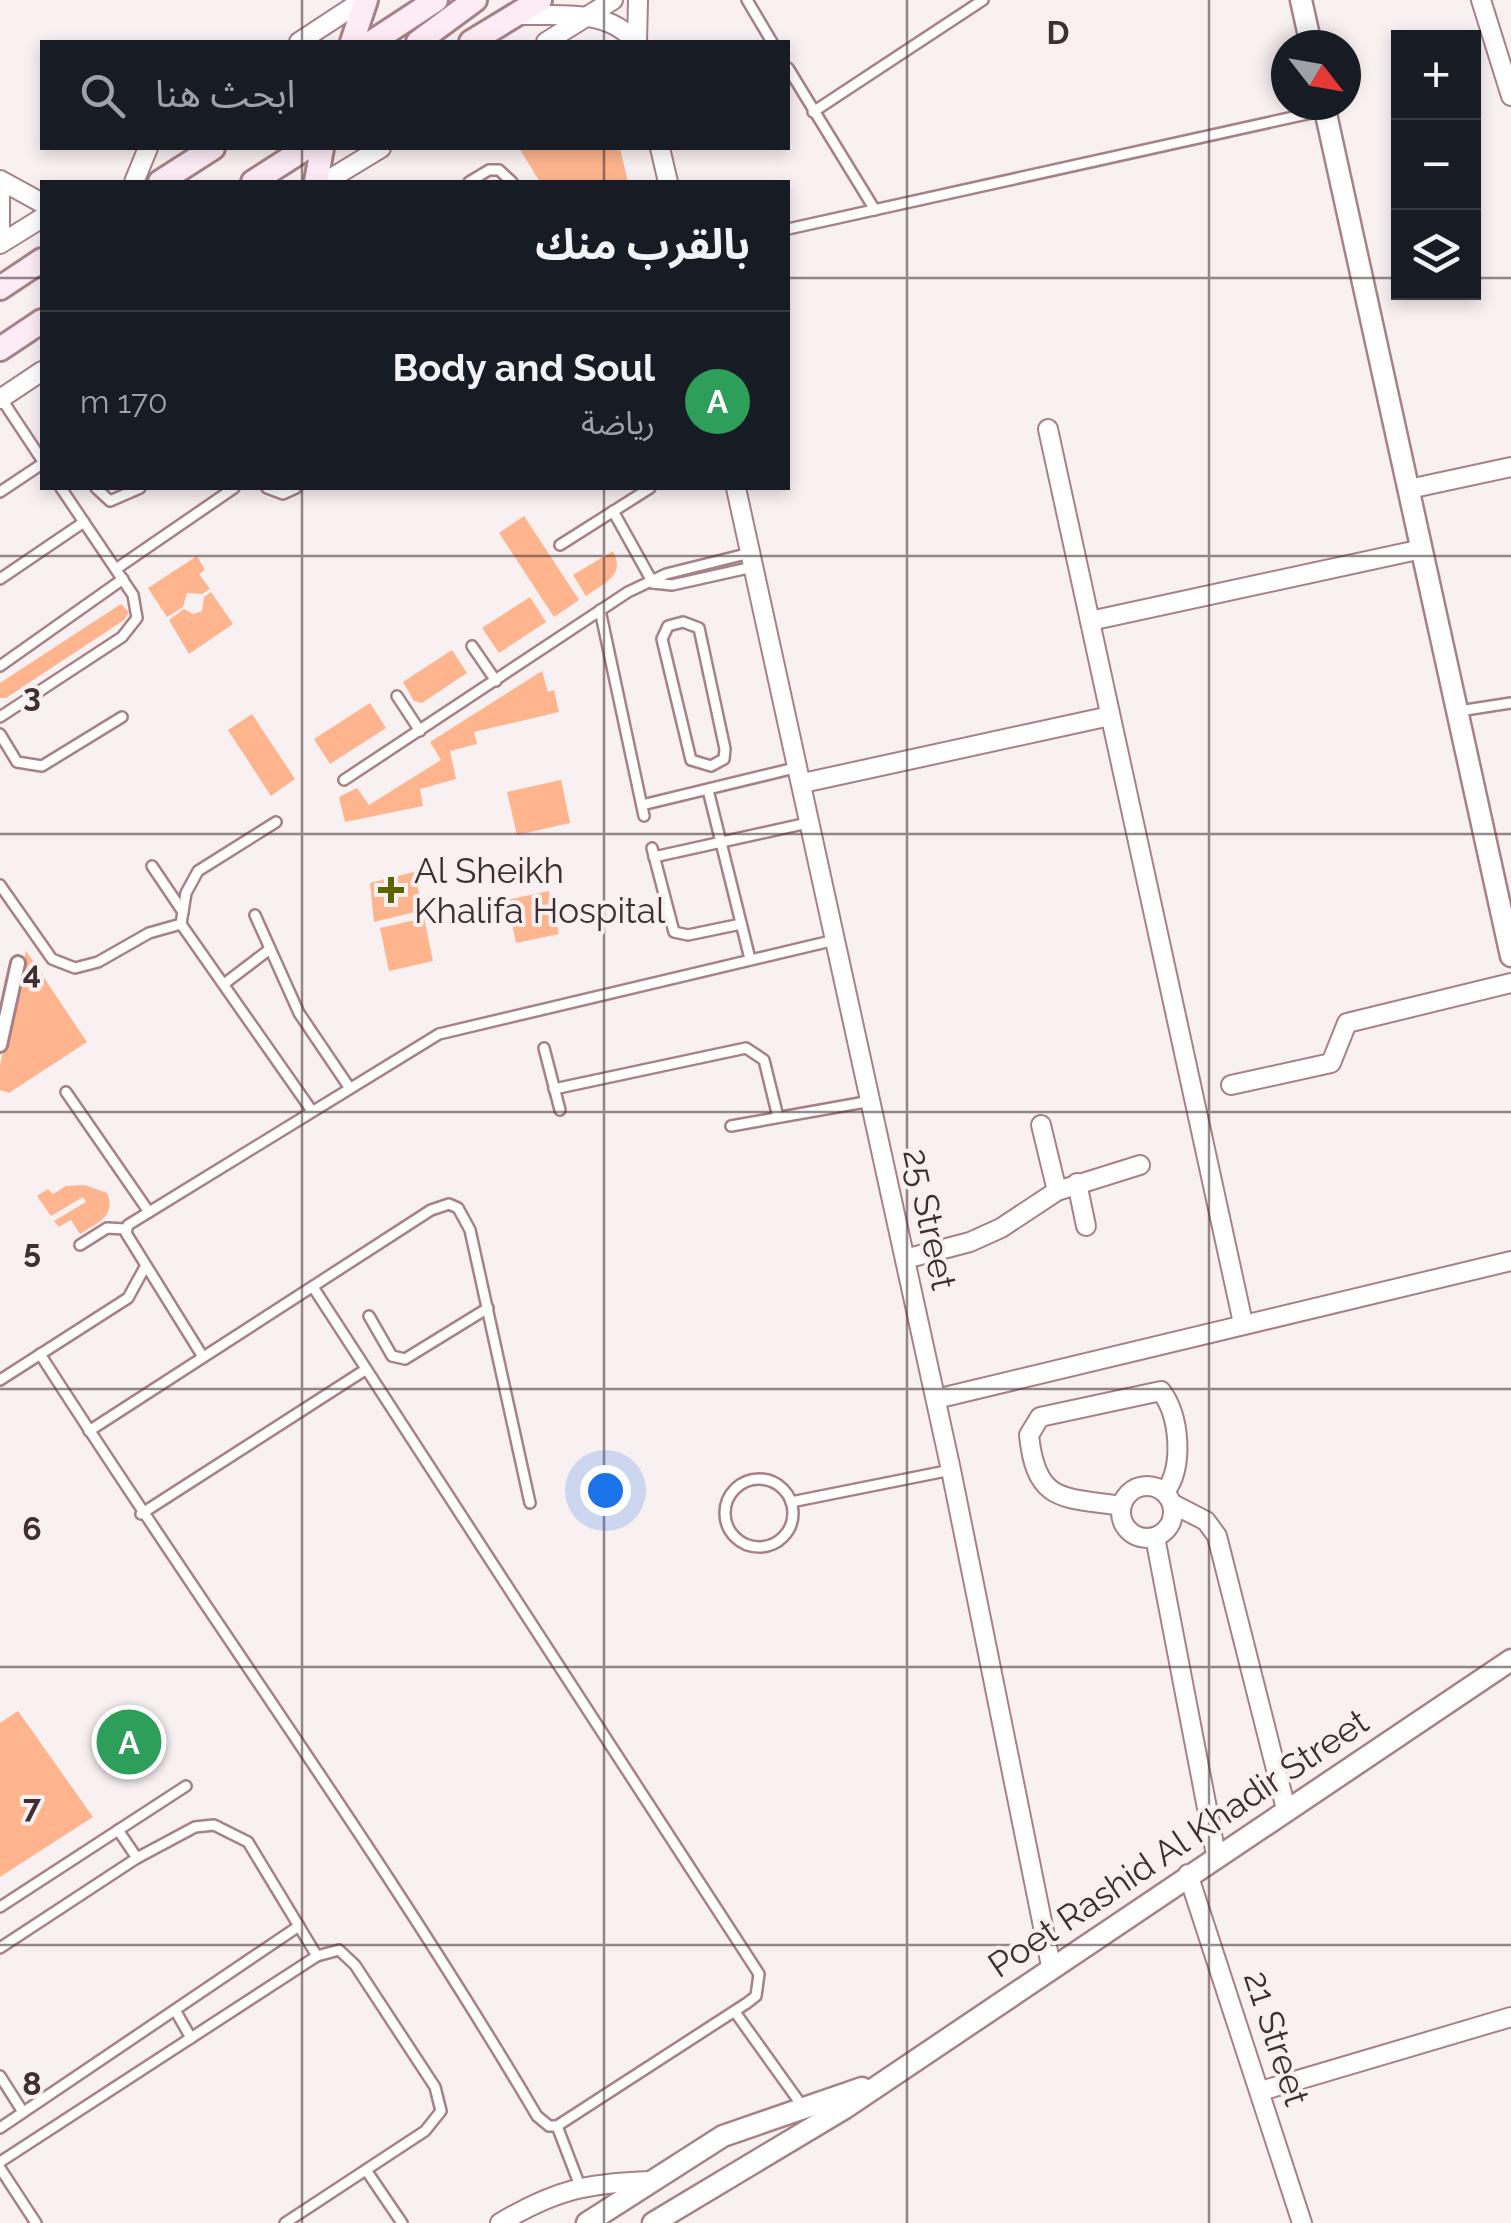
<!DOCTYPE html>
<html lang="ar">
<meta charset="utf-8">
<style>
:root{--surface:#171b24;--page:#20242c;--text:#f1f3f6;--muted:#9ea1a6;--line:#363941;--accent:#0b8043}
body{margin:0;font-family:Raleway,"Noto Sans Arabic",sans-serif;background:var(--page);color:var(--text);direction:rtl}
.controls{position:absolute;right:30px;top:30px;display:grid;overflow:hidden;border-radius:0px;box-shadow:0 5px 15px #0003}
.controls button{width:90px;height:90px;display:grid;place-items:center;padding:0;border:0;border-bottom:2px solid var(--line);background:var(--surface);color:var(--text);font:50px sans-serif}
.compass{position:absolute;left:1271px;top:30px;width:90px;height:90px;border-radius:50%;background:var(--surface);box-shadow:0 5px 15px #0003;rotate:121deg}
.you{position:absolute;left:605px;top:1490px;width:35px;height:35px;margin:-25px;border:8px solid #fff;border-radius:50%;background:#1a73e8;box-shadow:0 0 0 15px #1a73e833}
.badge{display:grid;place-items:center;width:65px;height:65px;border-radius:50%;background:var(--accent);color:#fff;font-size:32px;font-weight:700}
.pin{position:absolute;translate:-50% -50%;border:5px solid #fff;box-shadow:0 2px 10px #0006}
.list{margin:0;padding:0;list-style:none}
h2{display:flex;justify-content:space-between;align-items:center;height:130px;margin:0;padding:0 40px;font-size:42px}
h2 small{font-size:32px;font-weight:400;color:var(--muted)}
.list li{display:grid;grid-template-columns:65px 1fr auto;gap:30px;align-items:center;box-sizing:border-box;height:180px;padding:0 40px;border-top:2px solid var(--line)}
.list b{display:block;font-size:38px;white-space:nowrap}
.list p{margin:0;font-size:32px;white-space:nowrap;color:var(--muted)}
.list em{font-size:32px;font-style:normal;color:var(--muted)}
.icon{flex:none;width:55px;height:55px;fill:none;stroke:currentColor;stroke-width:2;stroke-linecap:round;stroke-linejoin:round}
.map{position:relative;flex:none;width:1511px;height:2223px;overflow:hidden;direction:ltr}
.search{position:absolute;background:var(--surface);box-shadow:0 5px 15px #0003;left:40px;top:40px;width:750px;height:110px;display:flex;align-items:center;gap:25px;box-sizing:border-box;padding:0 35px;border-radius:0px;color:var(--muted);font-size:38px}
.panel{position:absolute;background:var(--surface);box-shadow:0 5px 15px #0003;left:40px;top:180px;width:750px;height:310px;border-radius:0px;direction:rtl}
.map>svg:first-child{display:block}
</style>
<div class="map">
<svg width="1511" height="2223" viewBox="0 0 1511 2223">
<rect width="100%" height="100%" fill="#f9f0f2"/>
<g fill="#feb58e">
<polygon points="519,148 620,148 628,182 540,182"/>
<polygon points="524,516 579,600 554,617 499,533"/>
<path d="M613,551C626,576 604,583 586,596L573,575Z"/>
<polygon points="197,556 205,570 199,574 210,589 202,594 187,593 183,607 167,617 148,588"/>
<polygon points="211,592 233,624 189,654 169,620 184,609 193,614 202,611 204,597"/>
<polygon points="530,597 546,622 499,653 482,628"/>
<polygon points="121,604 129,612 124,620 6,698 0,698 0,683"/>
<polygon points="452,650 467,673 422,703 414,701 403,682"/>
<polygon points="542,671 548,692 554,690 559,712 474,732 477,744 450,751 456,779 420,789 423,806 345,822 339,797 357,788 369,805 441,760 430,742"/>
<polygon points="370,703 386,728 330,764 314,739"/>
<polygon points="252,714 295,779 271,796 228,730"/>
<polygon points="561,780 570,823 517,835 507,792"/>
<polygon points="414,872 423,910 374,922 370,883"/>
<polygon points="549,891 559,934 516,943 507,900"/>
<polygon points="424,918 433,961 389,971 380,928"/>
<polygon points="26,951 87,1042 9,1093 0,1090 0,1065"/>
<path d="M85,1185L107,1193C117,1216 97,1223 80,1234L71,1220L59,1227L54,1221L86,1202L83,1197L51,1216L37,1196L48,1189L53,1194L66,1186Z"/>
<polygon points="18,1711 93,1817 0,1877 0,1723"/>
</g>
<g fill="none" stroke-linecap="round" stroke-linejoin="round">
<defs>
<g id="service">
<polyline points="747,0 772,42"/>
<polyline points="788,68 875,210"/>
<polyline points="813,112 983,0"/>
<polyline points="469,182 489,170 499,170 512,182"/>
<polyline points="788,229 1325,110"/>
<polyline points="1,398 42,460"/>
<polyline points="96,488 110,501 140,488"/>
<polyline points="267,488 283,494 296,488"/>
<polyline points="0,492 42,464"/>
<polyline points="613,511 653,583"/>
<polyline points="560,545 650,488"/>
<polyline points="116,569 234,488"/>
<polyline points="0,579 84,522"/>
<polyline points="653,583 672,585 753,567"/>
<polyline points="600,610 644,816"/>
<polygon points="683,622 699,628 725,749 724,759 711,766 691,760 662,639 668,626"/>
<polyline points="472,646 496,681"/>
<polyline points="0,666 123,579"/>
<polyline points="397,696 420,731"/>
<polyline points="1459,711 1511,703"/>
<polyline points="0,717 122,637 137,618 133,595 61,488"/>
<polyline points="0,734 17,762 42,766 122,717"/>
<polyline points="344,780 628,592 666,574 750,553"/>
<polyline points="708,790 750,959"/>
<polyline points="642,805 799,767"/>
<polyline points="652,848 674,932 688,935 741,924"/>
<polyline points="654,857 812,822"/>
<polyline points="152,866 183,912"/>
<polyline points="0,885 52,959 75,968 98,962 149,933 181,924 186,893 198,871 276,822"/>
<polyline points="255,915 299,1013 349,1087"/>
<polyline points="181,924 312,1111"/>
<polyline points="224,984 270,949"/>
<polyline points="544,1048 560,1110"/>
<polyline points="554,1089 746,1048 764,1060 778,1117"/>
<polyline points="66,1092 149,1212"/>
<polyline points="731,1126 871,1101"/>
<polyline points="80,1245 107,1228 126,1229"/>
<polyline points="369,1316 392,1356 405,1359 488,1308"/>
<path d="M40,1354C203,1609 383,1855 537,2116L549,2126H557L747,2003L756,1996L759,1974L313,1287"/>
<polyline points="203,1357 126,1233 128,1225 439,1034 835,940"/>
<polyline points="0,1380 128,1298 145,1267"/>
<polyline points="89,1431 431,1210 449,1204 458,1208 470,1230 530,1503"/>
<circle cx="759" cy="1513" r="34"/>
<polyline points="791,1502 951,1470"/>
<polyline points="141,1514 365,1370"/>
<polyline points="118,1830 137,1858"/>
<polyline points="0,1907 186,1786"/>
<polyline points="0,1948 137,1858 195,1827 214,1825 248,1842 317,1956"/>
<polyline points="175,2010 191,2038"/>
<polyline points="735,2012 803,2107"/>
<polyline points="0,2076 23,2112"/>
<polyline points="557,2126 580,2186"/>
<polyline points="0,2128 299,1926"/>
<polyline points="0,2162 317,1956 339,1950 355,1965 435,2087 441,2111 425,2131 285,2223"/>
<polyline points="0,2168 36,2223"/>
<polyline points="366,2170 402,2223"/>
</g>
<polyline id="pedestrian" points="0,1045 18,963"/>
<g id="minor">
<polyline points="1481,0 1511,96"/>
<path d="M519,15C558,16 608,8 635,42"/>
<polyline points="299,42 363,0"/>
<polyline points="546,42 613,0"/>
<polyline points="637,42 638,0"/>
<polyline points="660,148 668,182"/>
<polyline points="0,180 42,203"/>
<polyline points="134,182 148,148"/>
<polyline points="325,182 381,148"/>
<polyline points="0,191 0,231"/>
<polyline points="0,244 42,218"/>
<polyline points="0,399 42,371"/>
<polyline points="1048,429 1243,1323"/>
<polyline points="736,488 951,1470 1051,1966"/>
<polyline points="1409,489 1511,467"/>
<polyline points="1090,621 1422,549"/>
<polyline points="803,783 1110,716"/>
<polyline points="1231,1085 1331,1063 1347,1023 1511,983"/>
<polyline points="1041,1125 1057,1191"/>
<polyline points="1077,1183 1086,1226"/>
<polyline points="905,1259 970,1242 1001,1228 1057,1191 1140,1165"/>
<polyline points="936,1399 1511,1261"/>
<circle cx="1147" cy="1512" r="26"/>
<polyline points="1173,1504 1206,1521 1217,1536 1286,1809"/>
<path d="M1121,1506C1062,1497 1036,1503 1029,1435L1040,1417L1161,1391C1180,1416 1184,1467 1165,1492"/>
<polyline points="1155,1537 1216,1855"/>
<polyline points="1188,1874 1302,2223"/>
<polyline points="1261,2091 1511,2017"/>
<path d="M500,2223C555,2190 587,2183 651,2181"/>
</g>
<g id="tertiary">
<polyline points="1301,0 1311,45"/>
<polyline points="1324,105 1511,956"/>
<polyline points="587,2223 723,2136 862,2088"/>
<polyline points="653,2223 845,2108 1511,1660"/>
</g>
<g id="secondary">
<polyline points="352,42 366,0"/>
<polyline points="372,42 436,0"/>
<polyline points="418,42 475,0"/>
<polyline points="471,42 540,0"/>
<polyline points="160,182 213,148"/>
<polyline points="253,182 306,148"/>
<polyline points="316,182 322,148"/>
<polyline points="0,288 42,260"/>
<polyline points="0,349 42,321"/>
</g>
</defs>
<use href="#service" stroke="#a78188" stroke-width="14"/>
<use href="#pedestrian" stroke="#a78188" stroke-width="18"/>
<use href="#minor" stroke="#a78188" stroke-width="22"/>
<use href="#tertiary" stroke="#a78188" stroke-width="25"/>
<use href="#secondary" stroke="#a78188" stroke-width="28"/>
<use href="#service" stroke="#fff" stroke-width="9"/>
<use href="#pedestrian" stroke="#fff" stroke-width="12"/>
<use href="#minor" stroke="#fff" stroke-width="18"/>
<use href="#tertiary" stroke="#fff" stroke-width="20"/>
<use href="#secondary" stroke="#fdecf6" stroke-width="22"/>
</g>
<path fill="none" stroke="#3f2e32" stroke-width="2.5" stroke-opacity="0.55" d="M302,0V42M604,0V42M907,0V2223M1209,0V2223M302,148V182M604,148V182M0,278H42M788,278H1398M1474,278H1511M302,488V2223M604,488V2223M0,556H1511M0,834H1511M0,1112H1511M0,1389H1511M0,1667H1511M0,1945H1511"/>
<path fill="#5d6300" stroke="#f9f0f2" stroke-width="4" d="M386 875h10v10h10v10h-10v10h-10v-10h-10v-10h10z"/>
<g text-anchor="middle" dominant-baseline="central" stroke-width="8" stroke-linejoin="round" paint-order="stroke">
<g font-size="35" fill="#3f2e32" stroke="#f9f0f2" text-anchor="start">
<text x="414" y="870">Al Sheikh<tspan x="414" dy="40">Khalifa Hospital</tspan></text>
</g>
<g font-size="35" fill="#3f2e32" stroke="#f9f0f2">
<text transform="translate(930 1219) rotate(78)">25 Street</text>
<text transform="translate(1178 1843) rotate(-34)">Poet Rashid Al Khadir Street</text>
<text transform="translate(1277 2038) rotate(72)">21 Street</text>
</g>
</g>
<g font-size="32" text-anchor="middle" font-weight="bold" fill="#3f2e32" stroke="#f9f0f2" stroke-width="8" stroke-linejoin="round" paint-order="stroke">
<text x="1058" y="44">D</text>
<text x="32" y="706">3</text>
<text x="32" y="984">4</text>
<text x="32" y="1262">5</text>
<text x="32" y="1540">6</text>
<text x="32" y="1818">7</text>
<text x="32" y="2095">8</text>
</g>
</svg>
<div class="controls">
<button>+</button>
<button>−</button>
<button><svg class="icon" aria-label="layers" viewBox="0 0 24 24"><path d="M12 4l9 5-9 5-9-5zM3 14l9 5 9-5"/></svg></button>
</div>
<svg class="compass" viewBox="-18 -18 36 36"><path d="M0-13l5 13h-10z" fill="#e53935"/><path d="M0 13l5-13h-10z" fill="#9ea1a6"/></svg>
<div class="you"></div>
<div class="pin badge" style="left:129px;top:1742px;background:#2e9e5b">A</div>
<div class="search"><svg class="icon" aria-label="search" viewBox="0 0 24 24"><circle cx="10" cy="10" r="6"/><path d="M15 15l6 6"/></svg>ابحث هنا</div>
<section class="panel">
<h2>بالقرب منك<small></small></h2>
<ul class="list">
<li><span class="badge" style="background:#2e9e5b">A</span><div><b>Body and Soul</b><p>رياضة</p></div><em>170 m</em></li>
</ul>
</section>
</div>
